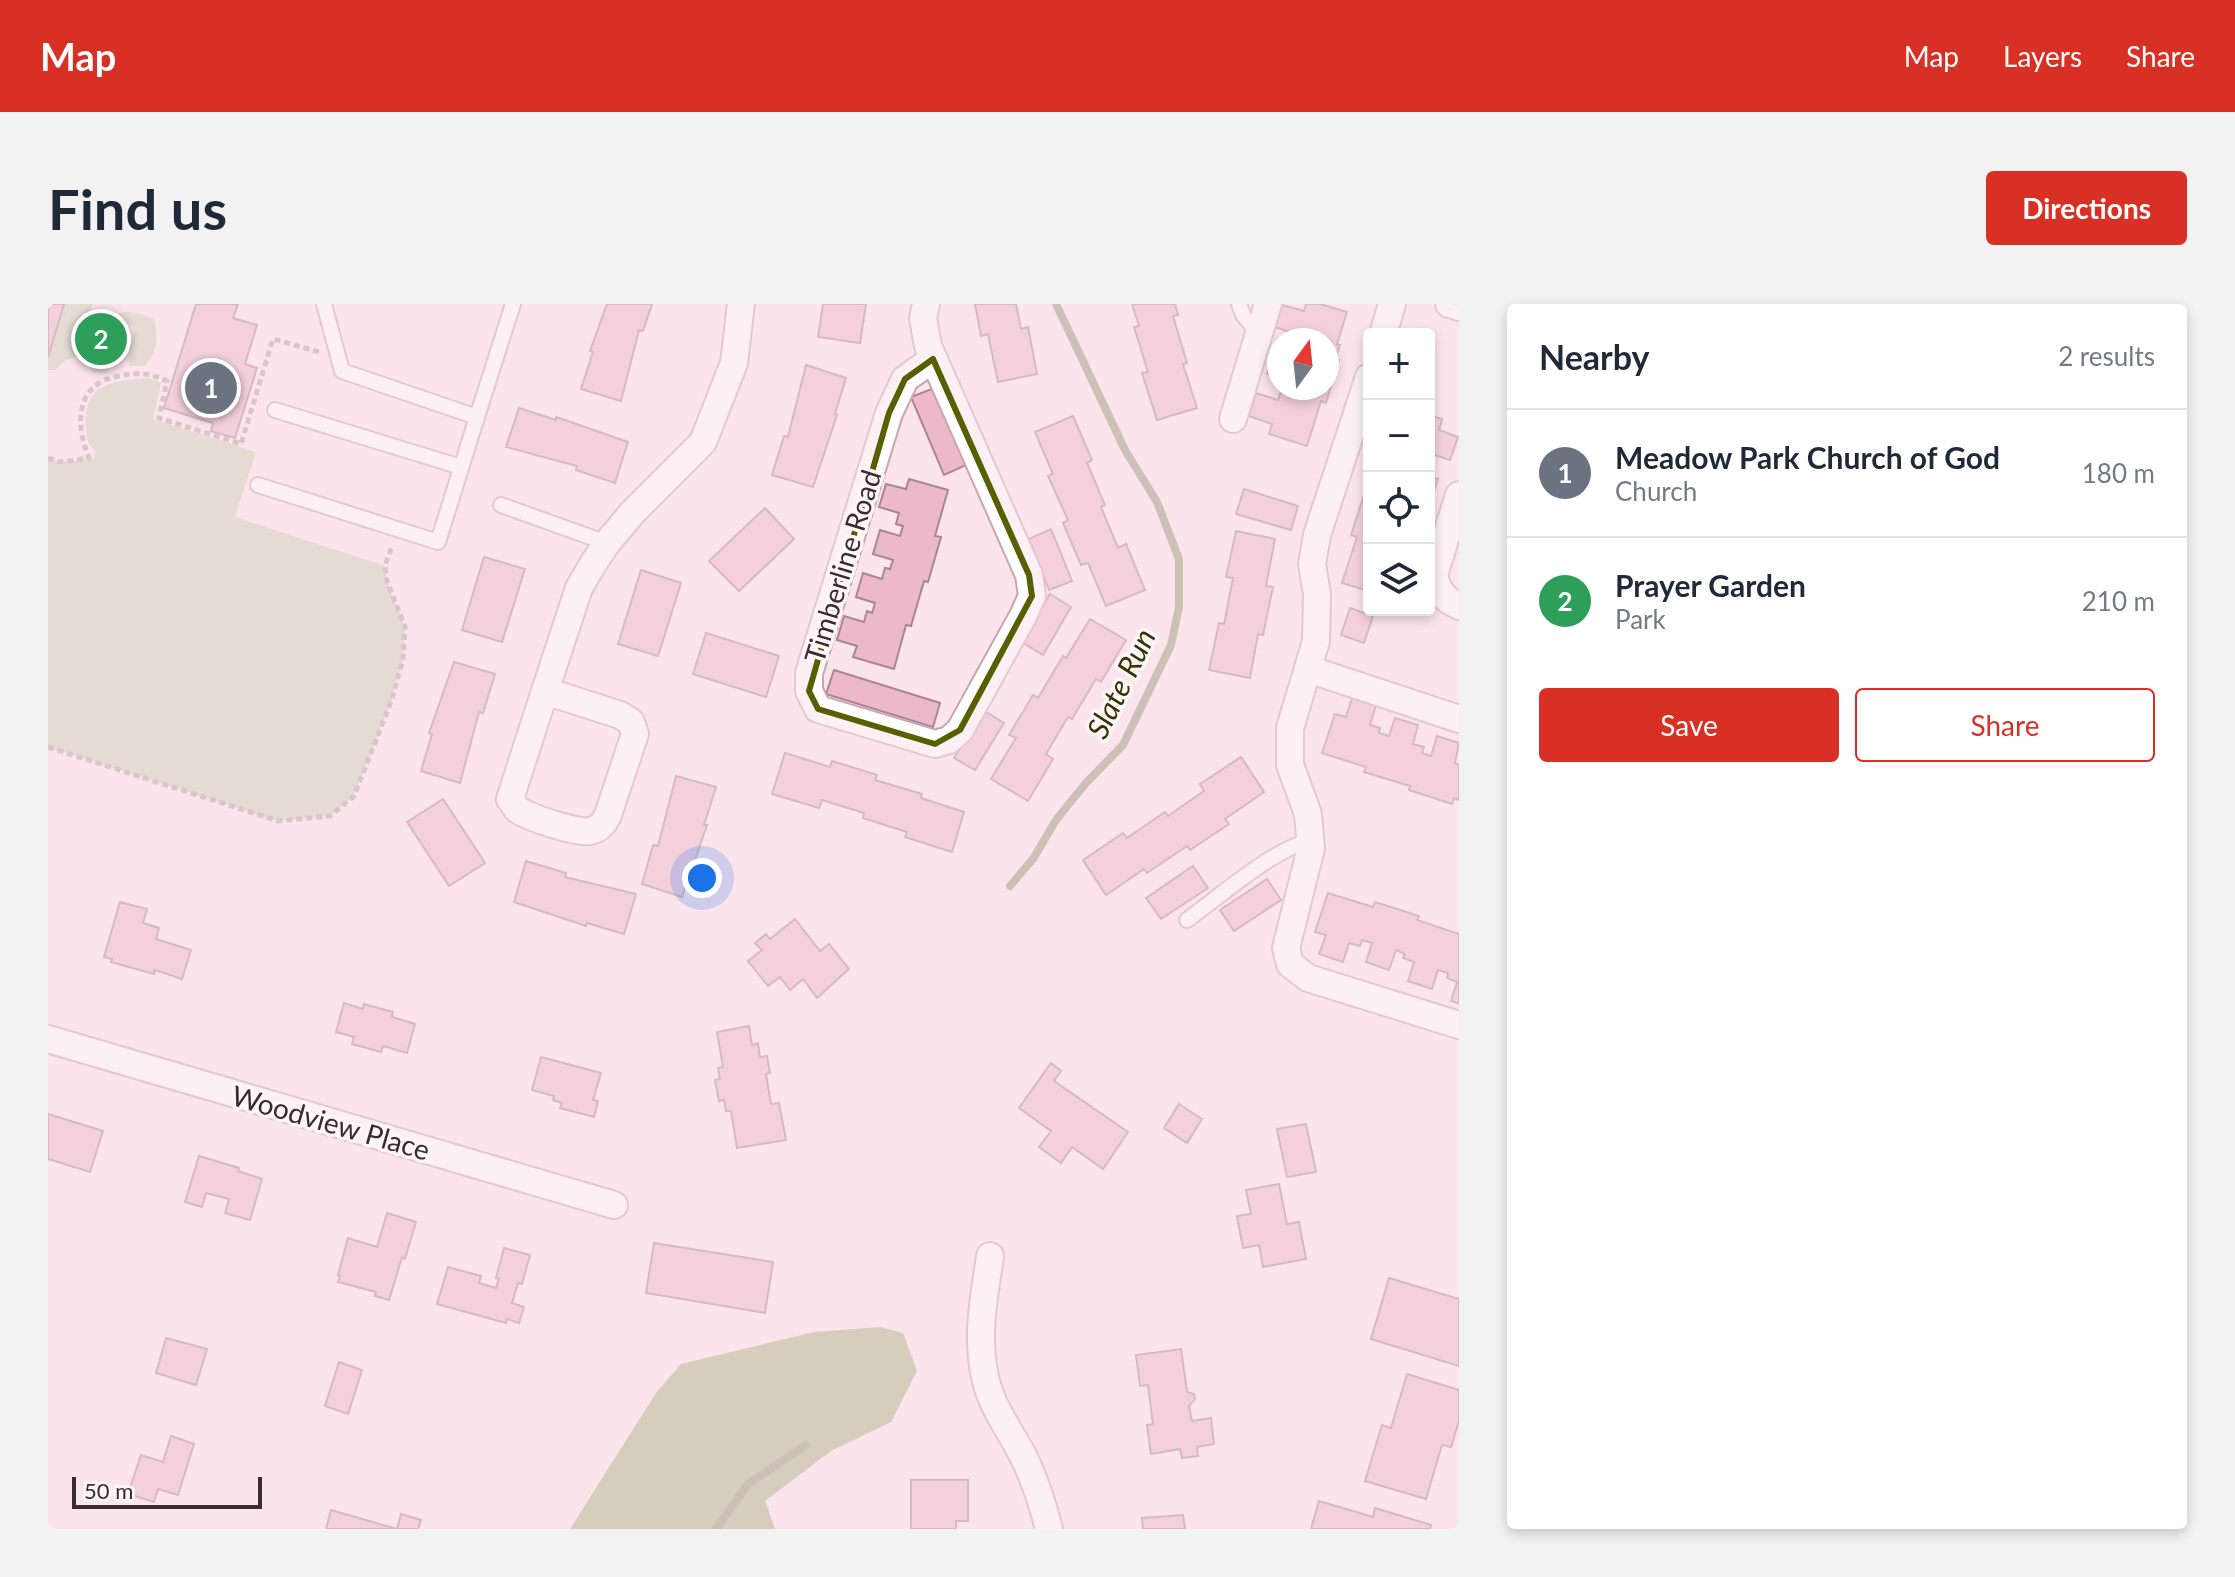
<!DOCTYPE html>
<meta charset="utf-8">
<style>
:root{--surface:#fff;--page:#f2f2f3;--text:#1f2937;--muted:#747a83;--line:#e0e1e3;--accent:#d93025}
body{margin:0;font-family:Lato,sans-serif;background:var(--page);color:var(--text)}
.controls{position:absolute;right:24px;top:24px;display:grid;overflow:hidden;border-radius:8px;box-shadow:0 4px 12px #0003}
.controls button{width:72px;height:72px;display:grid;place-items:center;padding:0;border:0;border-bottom:2px solid var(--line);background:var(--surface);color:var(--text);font:40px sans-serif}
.compass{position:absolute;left:1219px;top:24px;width:72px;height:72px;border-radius:50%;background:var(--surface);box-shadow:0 4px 12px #0003;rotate:15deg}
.scale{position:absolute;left:24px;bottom:20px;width:190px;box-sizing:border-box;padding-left:8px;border:4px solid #3a2b30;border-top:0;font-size:22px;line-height:28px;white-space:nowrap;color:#3a2b30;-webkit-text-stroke:6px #fef6f9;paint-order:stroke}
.you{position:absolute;left:654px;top:574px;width:28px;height:28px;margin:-20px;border:6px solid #fff;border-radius:50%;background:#1a73e8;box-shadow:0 0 0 12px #1a73e833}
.badge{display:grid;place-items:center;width:52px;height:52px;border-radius:50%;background:var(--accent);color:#fff;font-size:26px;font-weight:700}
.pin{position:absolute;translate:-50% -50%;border:4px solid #fff;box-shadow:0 2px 8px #0006}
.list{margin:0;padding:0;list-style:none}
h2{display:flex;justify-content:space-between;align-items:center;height:104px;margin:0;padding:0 32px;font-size:34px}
h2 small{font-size:26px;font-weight:400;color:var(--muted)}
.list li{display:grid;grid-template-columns:52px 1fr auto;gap:24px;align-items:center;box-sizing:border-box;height:128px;padding:0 32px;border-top:2px solid var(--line)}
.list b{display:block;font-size:30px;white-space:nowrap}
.list p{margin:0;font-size:26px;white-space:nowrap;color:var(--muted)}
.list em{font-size:26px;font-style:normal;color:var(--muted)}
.actions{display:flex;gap:16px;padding:24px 32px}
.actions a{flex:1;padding:18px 0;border:2px solid var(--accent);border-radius:8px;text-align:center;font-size:28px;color:var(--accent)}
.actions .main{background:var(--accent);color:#fff}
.icon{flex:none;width:44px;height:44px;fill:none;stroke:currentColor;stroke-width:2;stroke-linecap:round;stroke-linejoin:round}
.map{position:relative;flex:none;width:1411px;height:1225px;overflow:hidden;border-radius:8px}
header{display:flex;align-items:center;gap:48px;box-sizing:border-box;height:112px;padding:0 40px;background:var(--accent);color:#fff}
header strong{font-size:38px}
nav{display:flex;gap:44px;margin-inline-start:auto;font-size:28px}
.intro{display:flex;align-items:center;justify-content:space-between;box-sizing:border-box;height:192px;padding:0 48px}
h1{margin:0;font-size:56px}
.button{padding:20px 36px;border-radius:8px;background:var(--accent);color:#fff;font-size:28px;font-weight:700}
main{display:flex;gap:48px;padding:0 48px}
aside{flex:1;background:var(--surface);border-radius:8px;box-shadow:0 4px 12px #0003}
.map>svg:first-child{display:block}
</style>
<header>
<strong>Map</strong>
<nav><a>Map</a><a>Layers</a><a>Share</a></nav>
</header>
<div class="intro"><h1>Find us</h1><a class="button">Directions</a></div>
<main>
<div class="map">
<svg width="1411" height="1225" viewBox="0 0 1411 1225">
<rect width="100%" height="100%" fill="#fce4ec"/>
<g fill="#cbd1b3">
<path d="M16,0H44L41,12L47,15L45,22L38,20L36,24L26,22L23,32L34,36L48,31C64,5 79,3 106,15C110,35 110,46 97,62H81V46L88,23L77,18L59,69H45L38,55C23,51 17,56 7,66H0V53Z"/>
<path d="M100,74L113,79L105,115L208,148L187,213L337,262L339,277L357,323L355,355L343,398L306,492L282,512L230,517L0,443V154L12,158L41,154L45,156L48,148C39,141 38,130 38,119C36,78 68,77 100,74Z"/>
</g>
<polygon fill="#a8b183" points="832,1023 855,1029 869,1067 843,1118 783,1147 717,1197 727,1225 522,1225 608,1089 633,1060 766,1028"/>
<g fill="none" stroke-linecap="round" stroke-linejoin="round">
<g stroke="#939575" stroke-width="8">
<polyline points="962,582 985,555 1008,516 1038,479 1075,441 1123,341 1131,303 1131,255 1109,198 1077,146 1008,0"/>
<polyline points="668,1225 700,1180 758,1141"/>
</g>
</g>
<g fill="#ecb9ca" stroke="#aa8692" stroke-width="2">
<polygon points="0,0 16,0 0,53"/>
<polygon points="148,0 190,0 185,14 209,21 197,60 209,64 187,134 163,127 165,119 116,104"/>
<polygon points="559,0 604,0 595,27 591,26 573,97 533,85 545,48 542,47"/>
<polygon points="775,0 818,0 812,39 770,33"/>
<polygon points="927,0 968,0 973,25 980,23 989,70 950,78 940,30 933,32"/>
<polygon points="1084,0 1127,0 1130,11 1125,12 1139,59 1135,60 1149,104 1109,116 1094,69 1100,68 1086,23 1091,22"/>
<polygon points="1258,0 1272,0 1299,8 1289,40 1292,41 1287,55 1291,56 1278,99 1273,97 1259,142 1221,130 1224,120 1201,112 1208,89 1230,96 1234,85 1239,87 1239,84 1279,84 1279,36 1246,36 1248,30 1227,23 1234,1 1256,7"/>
<polygon points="1226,47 1231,48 1231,74 1219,70"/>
<polygon points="758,61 798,74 787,110 789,111 765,183 724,171 736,132 740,133"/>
<polygon points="886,84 918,161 896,171 863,93"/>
<polygon points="471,104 508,116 508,113 580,138 567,179 528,166 529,162 458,143"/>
<polygon points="1381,111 1394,115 1391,126 1410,133 1402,156 1383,150 1381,156"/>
<polygon points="1025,112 1044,156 1039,159 1057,201 1053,203 1070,244 1078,240 1097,286 1058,302 1040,259 1033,261 1015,219 1020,216 1000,172 1005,170 987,128"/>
<polygon points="1381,172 1390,175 1382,198 1381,198"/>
<polygon points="861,175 900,186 887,232 893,233 880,278 876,277 863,322 858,321 846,365 805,353 809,342 789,336 796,312 816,318 819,307 824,309 827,299 808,293 815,269 834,275 837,264 842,265 845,256 825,250 832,226 852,232 855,222 848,220 851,209 831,203 838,180 858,185"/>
<polygon points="1196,185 1250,202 1243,226 1188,210"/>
<polygon points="1317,188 1321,189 1321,287 1294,279 1309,233 1303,231"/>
<polygon points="717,204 746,235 691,287 661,257"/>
<polygon points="1003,225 1024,277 1001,286 981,235"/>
<polygon points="1188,227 1227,235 1218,282 1225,283 1215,331 1210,330 1202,374 1161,366 1171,319 1176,320 1185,274 1178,273"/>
<polygon points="436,253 477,265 454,338 414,326"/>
<polygon points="593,266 633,279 610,352 570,340"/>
<polygon points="1002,290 1023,303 995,351 974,338"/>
<polygon points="1302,304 1325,312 1316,339 1293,331"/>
<polygon points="1042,315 1078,336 1053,378 1048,375 1024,415 1020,413 998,450 1005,455 980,497 943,475 968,434 961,431 985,391 990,394 1015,352 1018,354"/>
<polygon points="658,329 731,352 718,393 645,370"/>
<polygon points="406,358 447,370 435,409 431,408 412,479 373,467 384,430 381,429"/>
<polygon points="786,366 892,399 885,423 778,390"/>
<polygon points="1304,394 1328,401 1322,421 1332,424 1331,429 1341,432 1347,414 1370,421 1365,440 1376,443 1374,449 1383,452 1389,432 1411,439 1407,459 1411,461 1411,496 1406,494 1404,500 1361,486 1362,482 1316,468 1318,463 1274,449 1287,410 1298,413"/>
<polygon points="935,406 956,419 927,466 906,454"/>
<polygon points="737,449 782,463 784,457 829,471 827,476 874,490 873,494 916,508 904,548 857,533 859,528 815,514 816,509 774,496 771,504 724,490"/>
<polygon points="1193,453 1216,488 1177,515 1181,520 1142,546 1139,542 1099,569 1096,565 1058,591 1035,556 1075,529 1079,534 1117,508 1120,512 1156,487 1152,480"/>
<polygon points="628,472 668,483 656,521 659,521 634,593 594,580 605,541 610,542"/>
<polygon points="395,495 437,559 401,582 359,518"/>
<polygon points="478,557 518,569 517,573 588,590 576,630 539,619 538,622 466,598"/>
<polygon points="1145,562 1160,584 1113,615 1098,594"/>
<polygon points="1219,575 1233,596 1186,627 1172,606"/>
<polygon points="1280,589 1325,603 1327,598 1371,612 1369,616 1411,630 1411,700 1403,697 1409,678 1399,674 1400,669 1390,666 1384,685 1360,677 1366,658 1355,654 1357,650 1348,646 1341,666 1318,658 1324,639 1314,636 1312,642 1301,639 1295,658 1271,650 1278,631 1267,628"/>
<polygon points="72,598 99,605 95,619 111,624 108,635 143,646 134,675 107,666 106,670 63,658 64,655 56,653"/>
<polygon points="747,615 772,647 781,640 801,665 769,694 755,675 742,686 732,673 720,682 700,657 714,646 707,639 718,630 722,635"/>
<polygon points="296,699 315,705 316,700 345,708 344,713 367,720 359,749 335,742 333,748 304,740 306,733 288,728"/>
<polygon points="701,722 704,741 710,739 712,753 719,752 722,769 718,770 723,800 731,799 738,836 689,844 683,807 678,807 676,796 671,797 667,776 672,775 670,764 675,763 669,728"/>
<polygon points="493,753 553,769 545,796 550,797 546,813 512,804 514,799 505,796 506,792 484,786"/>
<polygon points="1003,759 1013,767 1006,777 1080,828 1055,865 1024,843 1013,859 991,843 1003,827 971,804"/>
<polygon points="1131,800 1154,815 1139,839 1116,824"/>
<polygon points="0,810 55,827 42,868 0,855"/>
<polygon points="1258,820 1268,868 1239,873 1229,825"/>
<polygon points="151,852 191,864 190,867 214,875 202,916 177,909 181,895 158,889 154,903 137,898"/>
<polygon points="1231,880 1239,920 1251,918 1258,955 1215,963 1211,941 1195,944 1189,912 1203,910 1198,886"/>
<polygon points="339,909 368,918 357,955 354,953 341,996 327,992 328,988 290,978 292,972 290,971 300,934 329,943"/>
<polygon points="606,939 725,958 717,1009 598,989"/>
<polygon points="456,944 482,951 474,980 470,979 464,999 476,1003 471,1019 459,1015 458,1019 389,1000 400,963 433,972 431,979 448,984 451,975 448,974"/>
<polygon points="1341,974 1411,995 1411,1062 1323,1035"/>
<polygon points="118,1034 159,1045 148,1081 108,1069"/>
<polygon points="1133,1045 1139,1088 1146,1090 1147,1095 1141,1102 1144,1117 1163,1114 1166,1140 1149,1143 1150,1152 1134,1154 1132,1145 1103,1150 1099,1121 1105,1120 1100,1081 1092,1082 1088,1051"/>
<polygon points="291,1058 314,1066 300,1110 277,1102"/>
<polygon points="1359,1070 1411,1086 1411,1117 1403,1143 1394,1141 1378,1195 1317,1177 1334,1121 1343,1124"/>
<polygon points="123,1132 146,1140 130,1191 110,1185 106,1198 80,1190 93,1151 115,1158"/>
<polygon points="863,1176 920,1176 920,1217 908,1217 908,1225 863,1225"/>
<polygon points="1271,1197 1325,1213 1327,1204 1383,1221 1382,1225 1263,1225"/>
<polygon points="283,1206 349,1225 353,1210 373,1216 370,1225 278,1225"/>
<polygon points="1135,1211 1137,1225 1095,1225 1094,1214"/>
</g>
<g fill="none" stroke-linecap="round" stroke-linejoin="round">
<defs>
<g id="service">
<polyline points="276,0 294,67 429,113 465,0"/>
<polyline points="1191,0 1195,11 1211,30"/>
<polyline points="227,106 413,163"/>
<polyline points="210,181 390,238 429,113"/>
<polyline points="453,201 559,239"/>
<path d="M1139,616C1175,590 1220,549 1262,536"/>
</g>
<g id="minor">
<polyline points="878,0 875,14 880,42 981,271 984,292 975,312 912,426 901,436 887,440 770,405 761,387 761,369 841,109 857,75 885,55"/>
<polyline points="1401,0 1411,3"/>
<polyline points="1335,30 1344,0"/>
<polyline points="1321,73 1269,231 1264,260 1269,290 1268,337 1242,424 1242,461 1260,510 1263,544 1238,644 1242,660 1260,674 1411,721"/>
<polyline points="1185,115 1220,0"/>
<path d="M1411,191L1386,271C1390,288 1396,295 1411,302"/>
<polyline points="1260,365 1411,415"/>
<polyline points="497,387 531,284 545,260 559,239 585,208 655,138 686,59 693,0"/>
<path d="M497,387L572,411L583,418L587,430L560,511C556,519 552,525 542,527C531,530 478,513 469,505C467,503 464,497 462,495Z"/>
<polyline points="0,735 566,901"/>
<path d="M942,952C936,994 928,1031 937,1073C943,1102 961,1125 974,1150C987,1175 994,1198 1001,1225"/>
</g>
</defs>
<use href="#service" stroke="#caa4b1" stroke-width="18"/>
<use href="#minor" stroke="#caa4b1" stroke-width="30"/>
<g stroke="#b39ea5" stroke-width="5" stroke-dasharray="6 4" stroke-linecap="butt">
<path d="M0,154L12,158L41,154C27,120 27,80 70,72C89,68 102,69 119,77L111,114L193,140L225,35L271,48"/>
<polyline points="0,443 230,517 282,512 306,492 343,398 355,355 357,323 339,277 337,262 344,242"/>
</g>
<use href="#service" stroke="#fff" stroke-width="14"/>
<use href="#minor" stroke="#fff" stroke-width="26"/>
</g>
<path d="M0 0H1411V1225H0ZM885,55L981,271L984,292L912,426L887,440L770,405L761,387L841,109L857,75Z" fill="#fce4ec" fill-opacity=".55" fill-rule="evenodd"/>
<path fill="none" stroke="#566000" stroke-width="6" stroke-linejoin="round" d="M885,55L981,271L984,292L912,426L887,440L770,405L761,387L841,109L857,75Z"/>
<g text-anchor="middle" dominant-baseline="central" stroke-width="7" stroke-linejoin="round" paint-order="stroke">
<g font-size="28" fill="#3a2b30" stroke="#fef6f9">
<text transform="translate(794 262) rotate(-73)">Timberline Road</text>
<text transform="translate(283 818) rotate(16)">Woodview Place</text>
</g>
<g font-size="30" font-style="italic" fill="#2f3600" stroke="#fef6f9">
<text transform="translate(1072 379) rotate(-64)">Slate Run</text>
</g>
</g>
</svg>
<div class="controls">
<button>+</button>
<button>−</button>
<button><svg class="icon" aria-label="locate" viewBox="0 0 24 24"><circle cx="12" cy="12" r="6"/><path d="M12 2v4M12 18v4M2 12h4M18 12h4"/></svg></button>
<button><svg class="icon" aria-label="layers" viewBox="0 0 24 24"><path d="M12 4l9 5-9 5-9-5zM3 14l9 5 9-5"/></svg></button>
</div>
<svg class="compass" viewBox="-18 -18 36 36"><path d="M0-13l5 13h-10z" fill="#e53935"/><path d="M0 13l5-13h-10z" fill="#747a83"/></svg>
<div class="scale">50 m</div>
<div class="you"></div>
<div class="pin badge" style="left:163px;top:84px;background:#6b7280">1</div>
<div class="pin badge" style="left:53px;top:35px;background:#2e9e5b">2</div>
</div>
<aside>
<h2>Nearby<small>2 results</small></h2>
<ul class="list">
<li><span class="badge" style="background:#6b7280">1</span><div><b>Meadow Park Church of God</b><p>Church</p></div><em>180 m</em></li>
<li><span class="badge" style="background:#2e9e5b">2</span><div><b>Prayer Garden</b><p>Park</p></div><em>210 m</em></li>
</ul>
<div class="actions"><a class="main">Save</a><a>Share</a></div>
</aside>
</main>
